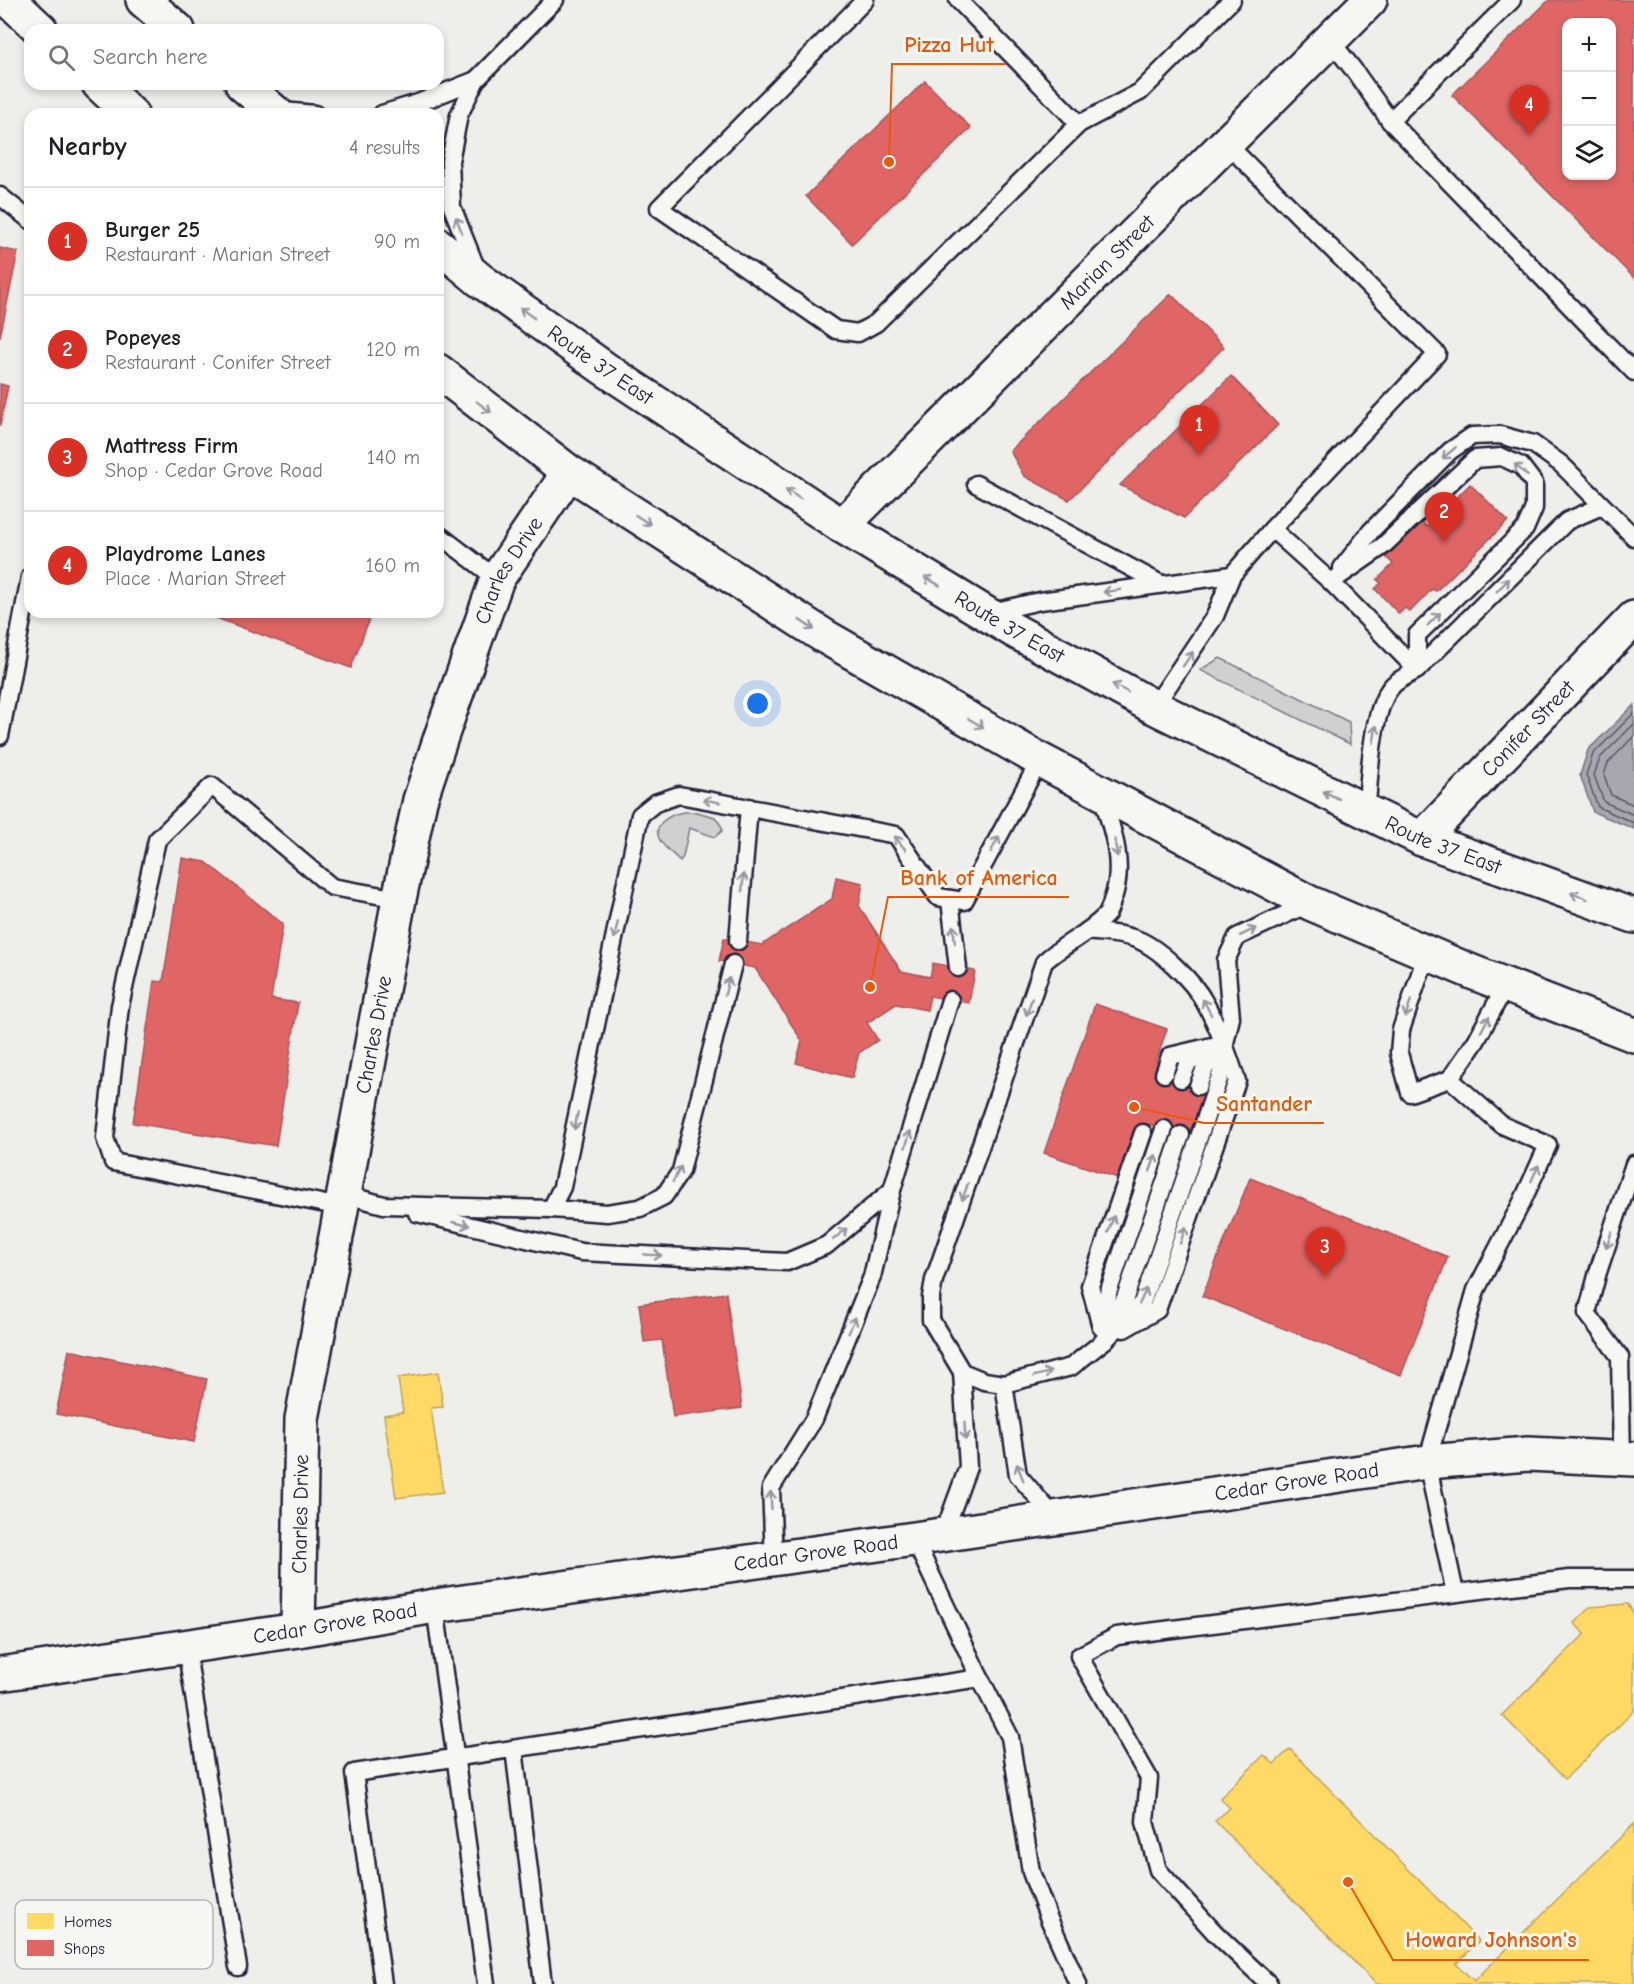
<!DOCTYPE html>
<meta charset="utf-8">
<style>
:root{--surface:#fff;--page:#f2f2f2;--text:#202124;--muted:#757577;--line:#e0e0e0;--accent:#d93025}
body{margin:0;font-family:"Comic Neue",sans-serif;background:var(--page);color:var(--text)}
.controls{position:absolute;right:18px;top:18px;display:grid;overflow:hidden;border-radius:12px;box-shadow:0 3px 9px #0003}
.controls button{width:54px;height:54px;display:grid;place-items:center;padding:0;border:0;border-bottom:2px solid var(--line);background:var(--surface);color:var(--text);font:30px sans-serif}
.you{position:absolute;left:758px;top:704px;width:21px;height:21px;margin:-15px;border:4px solid #fff;border-radius:50%;background:#1a73e8;box-shadow:0 0 0 9px #1a73e833}
.badge{display:grid;place-items:center;width:39px;height:39px;border-radius:50%;background:var(--accent);color:#fff;font-size:20px;font-weight:700}
.pin{position:absolute;translate:-50% -50px;filter:drop-shadow(0 2px 3px #0008)}
.pin::after{content:'';position:absolute;top:32px;width:21px;height:18px;background:inherit;clip-path:polygon(0 0,100% 0,50% 100%)}
.list{margin:0;padding:0;list-style:none}
h2{display:flex;justify-content:space-between;align-items:center;height:78px;margin:0;padding:0 24px;font-size:26px}
h2 small{font-size:20px;font-weight:400;color:var(--muted)}
.list li{display:grid;grid-template-columns:39px 1fr auto;gap:18px;align-items:center;box-sizing:border-box;height:108px;padding:0 24px;border-top:2px solid var(--line)}
.list b{display:block;font-size:22px;white-space:nowrap}
.list p{margin:0;font-size:20px;white-space:nowrap;color:var(--muted)}
.list em{font-size:20px;font-style:normal;color:var(--muted)}
.icon{flex:none;width:33px;height:33px;fill:none;stroke:currentColor;stroke-width:2;stroke-linecap:round;stroke-linejoin:round}
.map{position:relative;flex:none;width:1634px;height:1984px;overflow:hidden}
.search{position:absolute;background:var(--surface);box-shadow:0 3px 9px #0003;left:24px;top:24px;width:420px;height:66px;display:flex;align-items:center;gap:15px;box-sizing:border-box;padding:0 21px;border-radius:18px;color:var(--muted);font-size:22px}
.panel{position:absolute;background:var(--surface);box-shadow:0 3px 9px #0003;left:24px;top:108px;width:420px;height:510px;border-radius:18px}
.map>svg:first-child{display:block}
</style>
<div class="map">
<svg width="1634" height="1984" viewBox="0 0 1634 1984">
<rect width="100%" height="100%" fill="#eeeeeb"/>
<filter id="ink" filterUnits="userSpaceOnUse"><feTurbulence type="fractalNoise" baseFrequency=".0167" numOctaves="2"/><feDisplacementMap in="SourceGraphic" scale="12" xChannelSelector="R" yChannelSelector="G"/><feConvolveMatrix kernelMatrix="1 2 1 2 8 2 1 2 1" color-interpolation-filters="sRGB"/></filter>
<g filter="url(#ink)">
<g fill="#d0d0d1" stroke="#797986" stroke-width="1.5">
<polygon points="1220,658 1349,722 1350,744 1200,670"/>
<path d="M684,812H697L715,817L722,827V831L715,837L689,828L683,857L680,861C670,851 648,837 662,822C669,816 676,813 684,812Z"/>
</g>
<polygon fill="#a7a7af" stroke="#727281" stroke-width="1.5" points="1634,705 1634,829 1593,812 1580,775 1588,750"/>
<g fill="#ffd966" stroke="#bda259" stroke-width="1.5">
<polygon points="438,1372 443,1407 431,1408 443,1492 396,1498 384,1415 403,1412 398,1378"/>
<polygon points="1628,1604 1634,1614 1634,1711 1565,1779 1502,1715 1585,1634 1574,1623 1590,1607"/>
<polygon points="1290,1749 1479,1941 1456,1964 1474,1981 1634,1824 1634,1984 1376,1984 1215,1821 1230,1808 1220,1798 1264,1755 1274,1764"/>
</g>
<g fill="#e06666" stroke="#a75259" stroke-width="1.5" fill-rule="evenodd">
<path d="M1549,0H1634V278L1452,95ZM1566,22H1612V176H1566Z"/>
<polygon points="925,81 971,128 852,244 806,196"/>
<polygon points="0,248 18,252 0,337"/>
<polygon points="1171,294 1224,347 1069,500 1024,476 1010,451"/>
<polygon points="1231,376 1278,425 1184,518 1120,485"/>
<polygon points="0,384 8,386 0,426"/>
<polygon points="1470,484 1508,521 1436,591 1432,589 1410,612 1405,608 1399,614 1375,589 1381,583 1377,580 1393,564 1386,557 1422,522 1427,527"/>
<polygon points="200,612 372,612 351,668"/>
<polygon points="182,858 206,862 283,924 271,999 298,1003 276,1146 133,1123 154,981 163,982"/>
<polygon points="836,877 863,883 859,906 901,971 930,977 933,963 975,971 969,1003 930,996 927,1010 896,1004 867,1023 878,1040 859,1053 852,1078 796,1063 802,1041 755,968 719,961 724,938 762,945 832,899"/>
<polygon points="1095,1004 1167,1029 1156,1061 1159,1062 1156,1071 1214,1091 1197,1141 1149,1124 1145,1134 1134,1130 1118,1178 1044,1153"/>
<polygon points="1250,1178 1448,1257 1401,1375 1202,1296"/>
<polygon points="726,1293 742,1408 673,1417 662,1340 644,1342 639,1304"/>
<polygon points="69,1350 207,1379 194,1442 56,1414"/>
</g>
<g fill="none" stroke-linecap="round" stroke-linejoin="round">
<g stroke="#575769" stroke-width="1.5">
<polyline points="1634,713 1593,754 1586,775 1598,807 1634,823"/>
<polyline points="1634,724 1600,758 1594,775 1604,802 1634,815"/>
<polyline points="1634,736 1608,763 1604,775 1611,795 1634,805"/>
</g>
<defs>
<g id="service">
<polyline points="865,0 659,208 836,330 858,333 876,323 1079,124 1140,92 1232,0"/>
<polyline points="958,0 1079,124"/>
<polyline points="1330,40 1353,69 1390,121 1634,372"/>
<polyline points="272,110 315,114"/>
<polyline points="382,114 418,103 476,80"/>
<polyline points="1390,121 1512,0"/>
<polyline points="0,196 30,220"/>
<polyline points="477,270 452,207 450,161 459,115 476,80 555,0"/>
<polyline points="976,484 1161,584"/>
<polyline points="1272,529 1331,582 1417,670"/>
<polyline points="438,534 497,579"/>
<polyline points="1342,568 1371,531 1450,451 1472,436 1500,435 1533,444 1561,464 1634,537"/>
<polyline points="1331,582 1383,546 1475,459 1502,457 1521,466 1534,483 1534,508 1525,529 1417,635 1417,670"/>
<polyline points="987,613 1040,601 1232,575"/>
<polyline points="1154,707 1215,616 1232,575 1272,529 1437,354 1226,143"/>
<polyline points="0,736 30,577"/>
<path d="M1101,793C1112,828 1126,865 1112,901C1111,906 1109,910 1107,914C1089,934 1063,944 1044,962L934,1280L931,1297V1320L962,1372L984,1381L1004,1384L1071,1367L1105,1340L1142,1303L1221,1073L1225,1043L1231,1018L1226,960L1237,937L1310,903"/>
<path d="M1366,813C1370,780 1370,709 1393,685C1399,679 1409,675 1417,670L1567,521L1602,506"/>
<polyline points="950,900 958,968"/>
<path d="M1087,931C1102,933 1119,933 1133,938C1157,945 1194,982 1205,1003C1219,1028 1228,1054 1237,1081L1157,1310L1124,1329"/>
<polyline points="738,941 749,807"/>
<polyline points="1427,953 1401,1030 1399,1053 1410,1093 1450,1079 1476,1041 1506,985"/>
<polyline points="1164,1074 1170,1056 1225,1043"/>
<polyline points="1181,1079 1188,1063 1205,1053"/>
<polyline points="1450,1079 1502,1125 1548,1145 1522,1202 1476,1290 1427,1462 1455,1593"/>
<polyline points="1198,1086 1205,1068 1220,1049"/>
<polyline points="343,1194 384,1205 551,1209 607,1213 640,1208 664,1196 681,1171 733,964"/>
<polyline points="341,1207 113,1162 105,1138 120,1006 157,840 212,786 332,887 399,899"/>
<polyline points="551,1209 562,1187 640,815 655,803 679,795 896,835 938,897 964,901 1040,760"/>
<polyline points="417,1213 581,1252 787,1262 827,1245 892,1190"/>
<polyline points="1101,1327 1090,1286 1143,1133"/>
<polyline points="1110,1328 1125,1298 1181,1135"/>
<polyline points="1105,1340 1108,1293 1164,1129"/>
<polyline points="1004,1384 1018,1475 1055,1518"/>
<polyline points="1622,1459 1620,1357 1587,1313 1598,1272 1634,1164"/>
<polyline points="943,1535 968,1467 962,1372"/>
<polyline points="914,1539 980,1678 1010,1737 1031,1872 1049,1919 1078,1984"/>
<polyline points="774,1559 771,1488 814,1419 872,1277 892,1190 950,1000"/>
<polyline points="435,1606 486,1984"/>
<polyline points="186,1647 238,1967"/>
<polyline points="514,1749 543,1984"/>
<polyline points="383,1984 354,1773 980,1678"/>
<polyline points="1269,1984 1215,1933 1158,1870 1145,1822 1149,1778 1079,1656 1117,1636 1569,1579 1634,1579"/>
</g>
<g id="minor">
<path id="s1" d="M842,526L1370,0"/>
<path id="s2" d="M1422,839L1634,618"/>
<path id="s3" d="M298,1630L302,1419L399,899L420,800L442,734L497,579L569,472"/>
</g>
<g id="tertiary">
<path id="s4" d="M0,1674L298,1630L435,1606L914,1539L1427,1462L1528,1454L1634,1459"/>
</g>
<g id="trunk">
<polyline points="9,0 41,30"/>
<polyline points="143,0 178,30"/>
<polyline points="99,84 131,114"/>
<polyline points="242,84 277,114"/>
<path id="s5" d="M438,245L480,280L605,369L842,526L1013,630L1154,707L1422,839L1634,916"/>
<polyline points="438,371 569,472 824,636 1040,760 1310,903 1472,972 1634,1035"/>
</g>
</defs>
<use href="#service" stroke="#22223b" stroke-width="21"/>
<use href="#minor" stroke="#22223b" stroke-width="38"/>
<use href="#tertiary" stroke="#22223b" stroke-width="38"/>
<use href="#trunk" stroke="#22223b" stroke-width="38"/>
<use href="#service" stroke="#f6f6f2" stroke-width="16"/>
<use href="#minor" stroke="#f6f6f2" stroke-width="33"/>
<use href="#tertiary" stroke="#f6f6f2" stroke-width="33"/>
<use href="#trunk" stroke="#f6f6f2" stroke-width="33"/>
</g>
<defs><path id="oneway-shaft" d="M-6 0H5M1.5-3L5.5 0L1.5 3" fill="none" stroke-width="1.6" stroke-linecap="round" stroke-linejoin="round" transform="scale(1.5)"/></defs>
<g stroke="#9797a0">
<use href="#oneway-shaft" transform="translate(459 225) rotate(-111)"/>
<use href="#oneway-shaft" transform="translate(527 313) rotate(-144)"/>
<use href="#oneway-shaft" transform="translate(484 407) rotate(37)"/>
<use href="#oneway-shaft" transform="translate(1449 453) rotate(139)"/>
<use href="#oneway-shaft" transform="translate(1521 470) rotate(-138)"/>
<use href="#oneway-shaft" transform="translate(793 494) rotate(-147)"/>
<use href="#oneway-shaft" transform="translate(643 520) rotate(33)"/>
<use href="#oneway-shaft" transform="translate(932 581) rotate(-149)"/>
<use href="#oneway-shaft" transform="translate(1503 585) rotate(-45)"/>
<use href="#oneway-shaft" transform="translate(1112 591) rotate(172)"/>
<use href="#oneway-shaft" transform="translate(1434 619) rotate(-45)"/>
<use href="#oneway-shaft" transform="translate(807 625) rotate(33)"/>
<use href="#oneway-shaft" transform="translate(1188 659) rotate(-55)"/>
<use href="#oneway-shaft" transform="translate(1120 688) rotate(-152)"/>
<use href="#oneway-shaft" transform="translate(976 723) rotate(30)"/>
<use href="#oneway-shaft" transform="translate(1375 734) rotate(-81)"/>
<use href="#oneway-shaft" transform="translate(1331 795) rotate(-154)"/>
<use href="#oneway-shaft" transform="translate(712 801) rotate(-170)"/>
<use href="#oneway-shaft" transform="translate(900 843) rotate(-129)"/>
<use href="#oneway-shaft" transform="translate(995 844) rotate(-62)"/>
<use href="#oneway-shaft" transform="translate(1116 848) rotate(81)"/>
<use href="#oneway-shaft" transform="translate(743 882) rotate(-85)"/>
<use href="#oneway-shaft" transform="translate(1579 896) rotate(-160)"/>
<use href="#oneway-shaft" transform="translate(616 930) rotate(102)"/>
<use href="#oneway-shaft" transform="translate(1248 932) rotate(-25)"/>
<use href="#oneway-shaft" transform="translate(954 934) rotate(-96)"/>
<use href="#oneway-shaft" transform="translate(727 986) rotate(-76)"/>
<use href="#oneway-shaft" transform="translate(1029 1007) rotate(109)"/>
<use href="#oneway-shaft" transform="translate(1207 1007) rotate(-118)"/>
<use href="#oneway-shaft" transform="translate(1408 1009) rotate(108)"/>
<use href="#oneway-shaft" transform="translate(1485 1024) rotate(-62)"/>
<use href="#oneway-shaft" transform="translate(576 1121) rotate(102)"/>
<use href="#oneway-shaft" transform="translate(908 1139) rotate(-73)"/>
<use href="#oneway-shaft" transform="translate(1153 1163) rotate(-71)"/>
<use href="#oneway-shaft" transform="translate(1535 1173) rotate(-66)"/>
<use href="#oneway-shaft" transform="translate(677 1174) rotate(-62)"/>
<use href="#oneway-shaft" transform="translate(965 1192) rotate(109)"/>
<use href="#oneway-shaft" transform="translate(461 1224) rotate(13)"/>
<use href="#oneway-shaft" transform="translate(1111 1224) rotate(-71)"/>
<use href="#oneway-shaft" transform="translate(840 1234) rotate(-40)"/>
<use href="#oneway-shaft" transform="translate(1183 1235) rotate(-71)"/>
<use href="#oneway-shaft" transform="translate(1609 1240) rotate(108)"/>
<use href="#oneway-shaft" transform="translate(653 1255) rotate(3)"/>
<use href="#oneway-shaft" transform="translate(1143 1296) rotate(-65)"/>
<use href="#oneway-shaft" transform="translate(852 1325) rotate(-68)"/>
<use href="#oneway-shaft" transform="translate(1043 1374) rotate(-14)"/>
<use href="#oneway-shaft" transform="translate(965 1431) rotate(86)"/>
<use href="#oneway-shaft" transform="translate(1020 1472) rotate(-112)"/>
<use href="#oneway-shaft" transform="translate(771 1500) rotate(-93)"/>
</g>
</g>
<g text-anchor="middle" dominant-baseline="central" stroke-width="6" stroke-linejoin="round" paint-order="stroke">
<g font-size="21" fill="#22223b" stroke="#f6f6f2">
<text stroke="none"><textPath href="#s1" startOffset="374">Marian Street</textPath></text>
<text stroke="none"><textPath href="#s5" startOffset="202">Route 37 East</textPath></text>
<text stroke="none"><textPath href="#s3" startOffset="1088">Charles Drive</textPath></text>
<text stroke="none"><textPath href="#s5" startOffset="688">Route 37 East</textPath></text>
<text stroke="none"><textPath href="#s2" startOffset="153">Conifer Street</textPath></text>
<text stroke="none"><textPath href="#s5" startOffset="1174">Route 37 East</textPath></text>
<text stroke="none"><textPath href="#s3" startOffset="602">Charles Drive</textPath></text>
<text stroke="none"><textPath href="#s4" startOffset="1311">Cedar Grove Road</textPath></text>
<text stroke="none"><textPath href="#s3" startOffset="116">Charles Drive</textPath></text>
<text stroke="none"><textPath href="#s4" startOffset="825">Cedar Grove Road</textPath></text>
<text stroke="none"><textPath href="#s4" startOffset="339">Cedar Grove Road</textPath></text>
</g>
</g>
<rect x="15" y="1900" width="198" height="69" rx="9" fill="#f6f6f2" stroke="#b6b6bb" stroke-width="1.5"/>
<rect x="27" y="1913" width="27" height="16" fill="#ffd966"/>
<rect x="27" y="1940" width="27" height="16" fill="#e06666"/>
<g font-size="16" fill="#22223b">
<text x="64" y="1927">Homes</text>
<text x="64" y="1954">Shops</text>
</g>
<path fill="none" stroke="#e8590c" stroke-width="2" d="M889 162L892 64H1006M870 987L888 897H1069M1134 1107L1204 1123H1324M1348 1882L1393 1960H1589"/>
<g fill="#e8590c" stroke="#f6f6f2" stroke-width="2">
<circle cx="889" cy="162" r="6"/>
<circle cx="870" cy="987" r="6"/>
<circle cx="1134" cy="1107" r="6"/>
<circle cx="1348" cy="1882" r="6"/>
</g>
<g font-size="22" text-anchor="middle" font-weight="bold" fill="#e8590c" stroke="#f6f6f2" stroke-width="6" stroke-linejoin="round" paint-order="stroke">
<text x="949" y="52">Pizza Hut</text>
<text x="979" y="885">Bank of America</text>
<text x="1264" y="1111">Santander</text>
<text x="1491" y="1947">Howard Johnson's</text>
</g>
</svg>
<div class="controls">
<button>+</button>
<button>−</button>
<button><svg class="icon" aria-label="layers" viewBox="0 0 24 24"><path d="M12 4l9 5-9 5-9-5zM3 14l9 5 9-5"/></svg></button>
</div>
<div class="you"></div>
<div class="pin badge" style="left:1199px;top:455px">1</div>
<div class="pin badge" style="left:1444px;top:542px">2</div>
<div class="pin badge" style="left:1325px;top:1277px">3</div>
<div class="pin badge" style="left:1529px;top:135px">4</div>
<div class="search"><svg class="icon" aria-label="search" viewBox="0 0 24 24"><circle cx="10" cy="10" r="6"/><path d="M15 15l6 6"/></svg>Search here</div>
<section class="panel">
<h2>Nearby<small>4 results</small></h2>
<ul class="list">
<li><span class="badge">1</span><div><b>Burger 25</b><p>Restaurant · Marian Street</p></div><em>90 m</em></li>
<li><span class="badge">2</span><div><b>Popeyes</b><p>Restaurant · Conifer Street</p></div><em>120 m</em></li>
<li><span class="badge">3</span><div><b>Mattress Firm</b><p>Shop · Cedar Grove Road</p></div><em>140 m</em></li>
<li><span class="badge">4</span><div><b>Playdrome Lanes</b><p>Place · Marian Street</p></div><em>160 m</em></li>
</ul>
</section>
</div>
